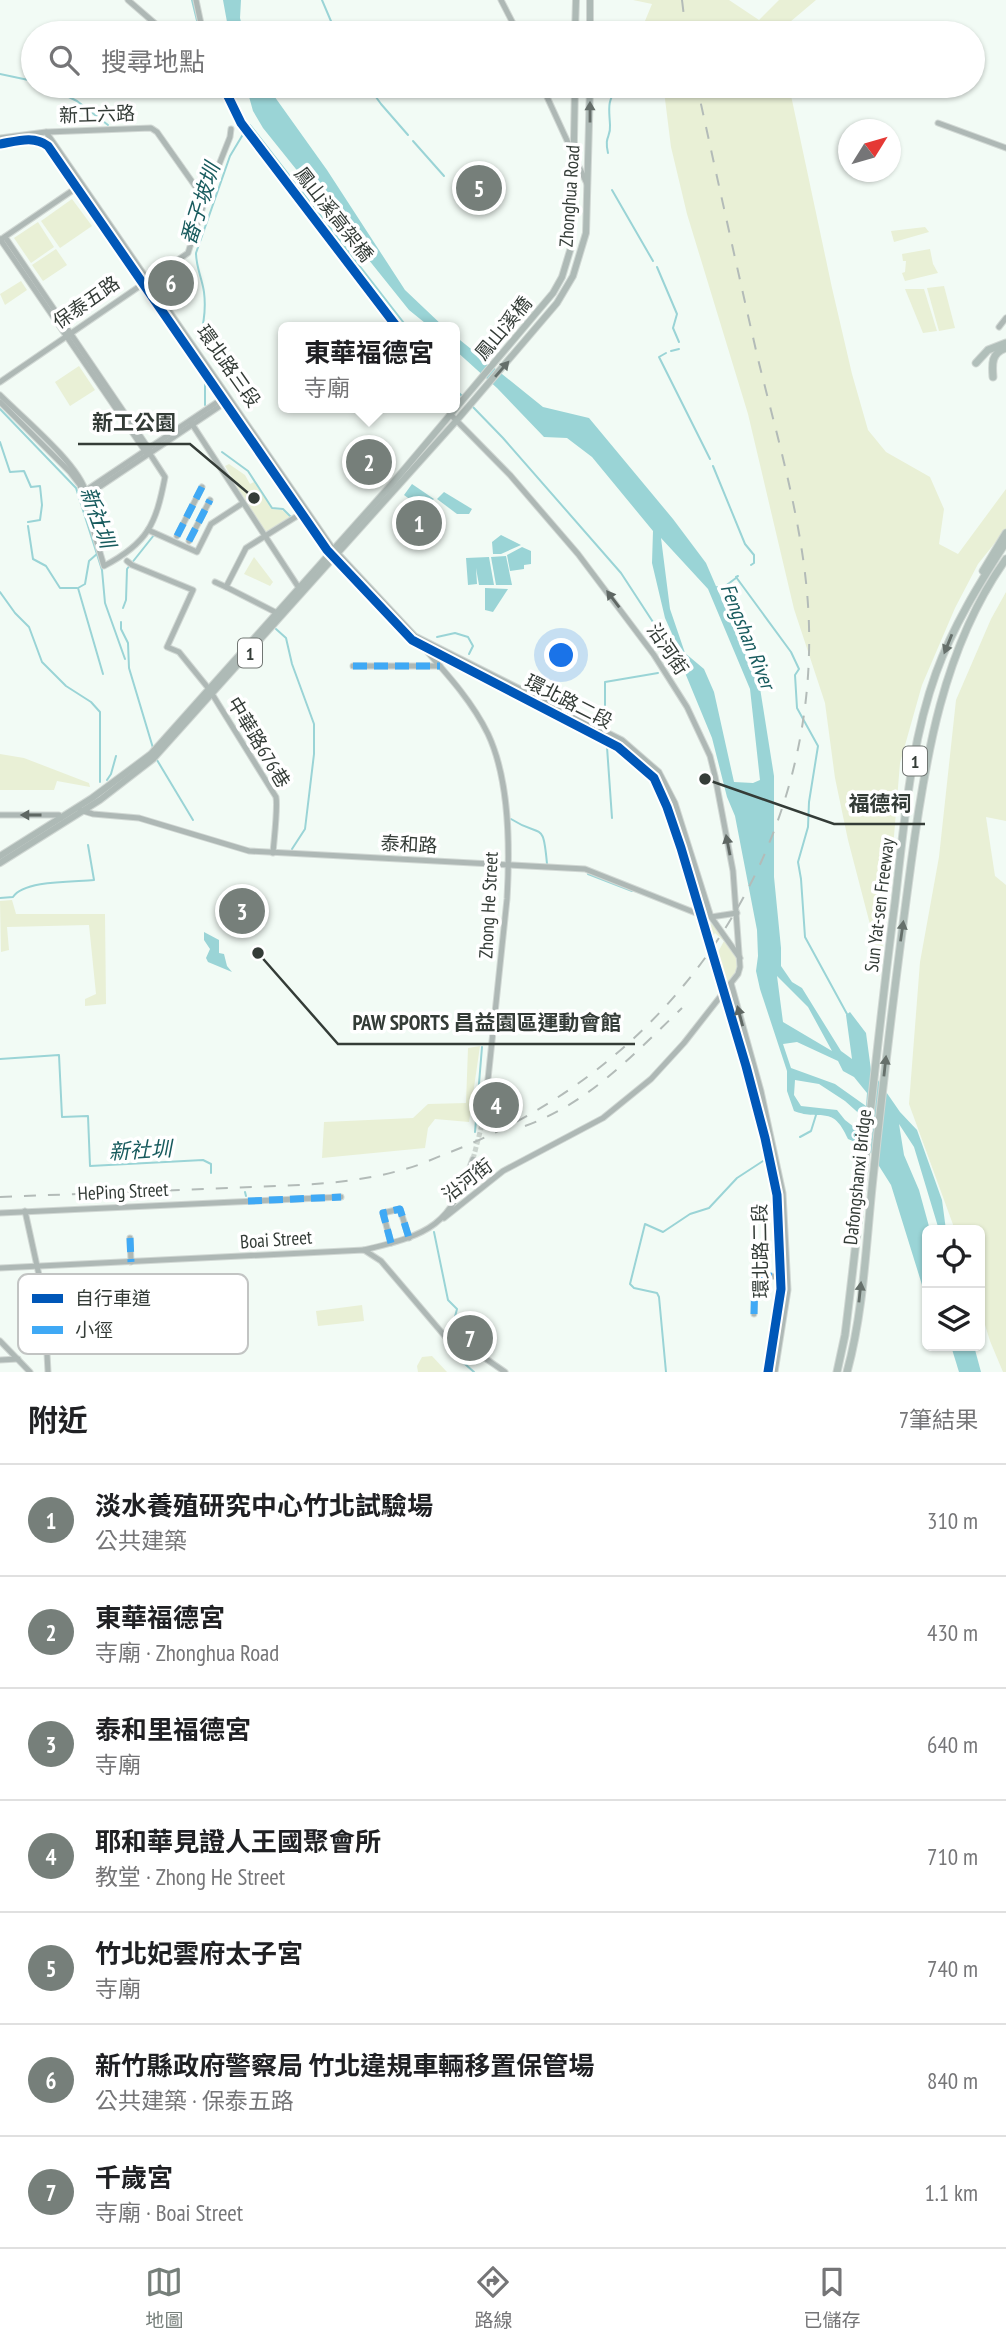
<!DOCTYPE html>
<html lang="zh-TW">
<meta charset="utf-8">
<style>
:root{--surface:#fff;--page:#f6f6f6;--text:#202124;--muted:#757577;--line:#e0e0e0;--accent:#767f7a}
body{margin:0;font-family:"PT Sans Narrow","Noto Sans TC",sans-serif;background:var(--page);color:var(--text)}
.controls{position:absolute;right:21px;bottom:21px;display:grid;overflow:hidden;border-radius:10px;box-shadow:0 2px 5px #0004}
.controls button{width:63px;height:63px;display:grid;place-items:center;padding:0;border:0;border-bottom:2px solid var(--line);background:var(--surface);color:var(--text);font:35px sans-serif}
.compass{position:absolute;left:838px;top:119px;width:63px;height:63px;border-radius:50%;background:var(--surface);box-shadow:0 2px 5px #0004;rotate:53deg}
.you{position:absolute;left:562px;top:656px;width:24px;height:24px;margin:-18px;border:5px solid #fff;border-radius:50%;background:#1a73e8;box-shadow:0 0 0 10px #1a73e833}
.badge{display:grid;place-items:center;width:46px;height:46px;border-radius:50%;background:var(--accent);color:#fff;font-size:23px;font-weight:700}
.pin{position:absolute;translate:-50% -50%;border:4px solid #fff;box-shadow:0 2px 7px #0006}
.popup{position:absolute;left:278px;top:322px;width:182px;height:91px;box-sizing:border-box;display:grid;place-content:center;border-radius:10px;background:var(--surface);filter:drop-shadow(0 2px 5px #0005);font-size:23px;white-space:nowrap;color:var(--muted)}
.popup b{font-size:26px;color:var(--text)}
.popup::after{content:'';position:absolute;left:50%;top:100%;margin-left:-14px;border:14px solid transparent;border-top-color:var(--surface)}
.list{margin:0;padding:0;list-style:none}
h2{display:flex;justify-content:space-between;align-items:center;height:91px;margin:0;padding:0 28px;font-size:30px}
h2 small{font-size:23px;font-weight:400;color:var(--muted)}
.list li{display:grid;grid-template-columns:46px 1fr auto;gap:21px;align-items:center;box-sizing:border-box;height:112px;padding:0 28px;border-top:2px solid var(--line)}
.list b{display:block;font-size:26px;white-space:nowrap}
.list p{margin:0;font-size:23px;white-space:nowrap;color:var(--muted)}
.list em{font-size:23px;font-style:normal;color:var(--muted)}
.icon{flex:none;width:38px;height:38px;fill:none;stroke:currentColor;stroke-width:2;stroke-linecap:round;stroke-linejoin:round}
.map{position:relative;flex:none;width:1006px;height:1372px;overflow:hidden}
.search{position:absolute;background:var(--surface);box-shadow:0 2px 5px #0004;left:21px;right:21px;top:21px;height:77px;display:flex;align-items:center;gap:18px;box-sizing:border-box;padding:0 24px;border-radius:38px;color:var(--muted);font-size:26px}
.sheet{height:875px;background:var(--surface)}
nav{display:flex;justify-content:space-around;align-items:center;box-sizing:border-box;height:98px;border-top:2px solid var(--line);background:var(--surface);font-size:19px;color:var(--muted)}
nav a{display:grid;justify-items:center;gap:4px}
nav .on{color:var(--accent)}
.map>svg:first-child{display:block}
</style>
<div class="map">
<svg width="1006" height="1372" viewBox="0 0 1006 1372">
<rect width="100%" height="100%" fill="#f2fbf5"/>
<g fill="#e9f0d6">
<polygon points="633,0 729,0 759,20 779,0 816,0 777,33 640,33 652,4"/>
<polygon points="645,86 789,86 832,288 852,374 868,430 886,452 930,477 944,509 939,544 958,554 1006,489 1006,529 978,564 955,608 922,685 900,763 890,885 879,977 872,932 848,840 835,778 825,703 794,609 748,414 687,214 671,147 664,91"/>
<polygon points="72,199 92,226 60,248 41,221"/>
<polygon points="38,222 54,247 31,263 14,238"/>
<polygon points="925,227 929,232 894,242 891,231"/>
<polygon points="56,249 67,265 43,281 32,265"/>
<polygon points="930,249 933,264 938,273 905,281 902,273 905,272 906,261 903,261 902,254"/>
<polygon points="21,281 27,290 5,305 0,294"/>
<polygon points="944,286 955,328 939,331 927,288"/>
<polygon points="905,289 924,289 937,331 923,333"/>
<polygon points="79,366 95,390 70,406 55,382"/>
<polygon points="229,464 245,475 250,484 254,482 272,509 282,510 290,517 265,533 225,466"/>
<polygon points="254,557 273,582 270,586 244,574"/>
<polygon points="1006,592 1006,821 986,817 995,876 1006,885 1006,1372 1003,1372 990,1341 980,1309 980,1230 955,1230 909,1104 920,962 939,857 956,700 991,619"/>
<polygon points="0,754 24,758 89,783 90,787 57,781 54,790 0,790"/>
<polygon points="12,900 16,914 105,914 106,1004 85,1006 85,999 96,994 89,925 7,927 9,950 1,952 0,901"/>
<path d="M705,920C716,924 739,954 738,966C738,974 732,979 727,985L717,954L724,941L715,933L711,939Z"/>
<polygon points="480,1046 469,1122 435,1119 428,1128 425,1148 322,1158 324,1122 413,1118 428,1104 466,1103 468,1048"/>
<polygon points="362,1305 364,1321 318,1326 316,1311"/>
<polygon points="157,1306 158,1333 123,1334 121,1309"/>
<polygon points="432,1356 447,1372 418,1372 417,1366 422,1357"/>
</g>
<g fill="#9ad4d6" fill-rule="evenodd">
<polygon points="223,0 241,0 240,18 244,33 229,33"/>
<polygon points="246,86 267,86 327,170 405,290 444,327 430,327 409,310 263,128 253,111"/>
<path d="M455,336L543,407L589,418L673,519L706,563L760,688L774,776V877L781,948V966L792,982L802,988L841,1051L852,1059L846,1015L850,1012L866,1033L871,1070L900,1112L917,1130L942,1200L946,1230H939L914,1147L899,1124L904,1155L919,1190L930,1230H927V1301L891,1185L867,1147L848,1139C832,1103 822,1122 794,1111L787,1091V1071L760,989L756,971L758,956L757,930L735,816L727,797L712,738L681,663V654L665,618L652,563L653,531L592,457L567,438L544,437L497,388L455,350ZM661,538L708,589L750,689L760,780L753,783L734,782L714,692L704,669L685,653L670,609ZM777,976L808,1007L832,1051L783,1022ZM797,1042L838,1061L843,1071L854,1077L867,1093L866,1106L835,1084L791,1068L783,1044ZM795,1080L819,1084L845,1101L864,1118L863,1134L845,1120L837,1110L801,1106L794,1095Z"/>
<polygon points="412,484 434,499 423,509 404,495"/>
<polygon points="444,492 472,509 469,514 457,514 437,499"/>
<polygon points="501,535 521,545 501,554 493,554 492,542"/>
<polygon points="522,547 531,551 531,564 524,565 524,569 510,571 507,555"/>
<polygon points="506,556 512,585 496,585 491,557"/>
<polygon points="489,557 494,585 479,585 476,568 477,584 468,585 466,558"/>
<polygon points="485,588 508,589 493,612 485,610"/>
<polygon points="204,932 219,940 219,953 224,954 227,966 232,972 208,962 206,958 210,949 204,940"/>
<polygon points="951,1346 974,1346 981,1372 959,1372"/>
</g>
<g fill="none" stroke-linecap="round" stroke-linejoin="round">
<g stroke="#9ad4d6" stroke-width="2">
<polyline points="192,0 200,33"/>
<polyline points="322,0 336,33"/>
<polyline points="587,33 587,0"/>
<polyline points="0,74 33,81"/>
<polyline points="46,86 77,101 108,125"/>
<polyline points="219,86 242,133"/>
<polyline points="368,86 381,104 408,135"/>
<polyline points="250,125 407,327"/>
<polyline points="413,141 444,176"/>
<path d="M608,153C604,135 611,138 610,125C609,106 607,104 617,86"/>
<polyline points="612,190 653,261"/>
<polyline points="657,267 677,314 673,328 679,342"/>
<path d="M200,337C204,323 206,308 204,292C202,278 196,267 196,253L230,156L245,131"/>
<polyline points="671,351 679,349"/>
<polyline points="666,353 659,357 710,459"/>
<polyline points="205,383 205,405"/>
<polyline points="455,389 463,397"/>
<polyline points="472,406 503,438 621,573 666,642 681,660"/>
<polyline points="0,409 76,488 102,570 105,603 125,659"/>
<polyline points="0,442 10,472 24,471 31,487 40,486 42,505 40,520 28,522"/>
<polyline points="222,452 248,471 272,508 283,509 290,516"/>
<polyline points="713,466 745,544 754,555 754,563 751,565"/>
<polyline points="28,526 33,559 46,566 60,588 77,588"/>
<polyline points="98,553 89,561 85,584 78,588 103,674"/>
<polyline points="738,576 736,577 791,652 799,669 795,675 797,708 818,746 809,802 808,827 798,862 801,879 805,937 847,1014"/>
<polyline points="717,587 724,587 736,578"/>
<polyline points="0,592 15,613 29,627 42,662 66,686 91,702 100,712 100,782"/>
<polyline points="123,608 126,600 127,569 154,535"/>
<polyline points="121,622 121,629 128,643 129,668 153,748"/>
<polyline points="276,629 286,638 292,664 314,724 314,754 305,829 292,849"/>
<polyline points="437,637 455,633 468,637 473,646 469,654"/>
<polyline points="605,718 605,682 658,673"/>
<polyline points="607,747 612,818"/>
<polyline points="157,760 193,820"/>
<polyline points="107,780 111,774 116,756"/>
<path d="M511,819C542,839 543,819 547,864"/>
<polyline points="588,874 632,891"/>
<path d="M0,898L13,897C24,880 74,882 94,880L88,845"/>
<polyline points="232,916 234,912"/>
<polyline points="0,1059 59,1055 62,1117 88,1116 90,1166 203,1160 211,1164 211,1173"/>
<polyline points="475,1132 482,1047"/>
<polyline points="800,1137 811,1131 816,1115"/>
<polyline points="245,1192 246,1196"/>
<polyline points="434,1232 448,1300 457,1309 451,1332"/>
<polyline points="453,1345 449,1350 474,1372"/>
<polyline points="666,1372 659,1297 657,1293 634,1288 630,1284 645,1224 663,1232 690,1214 709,1208 737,1178 763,1161"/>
</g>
<g stroke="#ccd5cf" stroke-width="5" stroke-dasharray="5 2.5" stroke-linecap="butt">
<polyline points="707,937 717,969"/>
<polyline points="473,1159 484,1117"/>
</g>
<defs>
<g id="minor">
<polyline points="128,0 166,33"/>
<polyline points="196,0 203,33"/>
<polyline points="501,0 518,33"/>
<polyline points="223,86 241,123 397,327"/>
<polyline points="542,86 587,184"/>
<polyline points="938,123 1006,148"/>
<polyline points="47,132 151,128 157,132 205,200"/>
<polyline points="0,138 46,132 331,546 415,636 622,740 659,772 675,803 711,917 740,958"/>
<path d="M0,144C17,141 34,135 48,146L327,550L412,640L618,747L654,778L667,807L707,937"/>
<polyline points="3,238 79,186"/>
<polyline points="0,239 145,451 150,454"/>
<polyline points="999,327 1006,318"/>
<polyline points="0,382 188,253 205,200 230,137 231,129"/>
<path d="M0,395C22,417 80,465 86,493"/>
<path d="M0,402L70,472L80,485L104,566C148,543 156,524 165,477L150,454L149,449L5,237"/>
<polyline points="190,421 299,588"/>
<polyline points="82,493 222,399"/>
<polyline points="83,498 226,402"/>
<polyline points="148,530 197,552 211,524 243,503"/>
<polyline points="177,536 202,487"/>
<polyline points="189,541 210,500"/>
<path d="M127,561L132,565L193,590L167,647L179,652L209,689L276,797C278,808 274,839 273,853"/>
<polyline points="215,582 226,587"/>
<polyline points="277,613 226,587 246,548 302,513"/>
<path d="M423,647C447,674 472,701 488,734C510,781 510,847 507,899L484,1117"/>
<polyline points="353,666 440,666"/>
<polyline points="80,810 93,814 139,818 249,851 585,869 701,915 711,917 737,913"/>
<polyline points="0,815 59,815 61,818"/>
<polyline points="717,969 754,1093 777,1195 781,1289 768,1372"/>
<polyline points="731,983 761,1091 783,1193 788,1290 775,1372"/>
<polyline points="25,1211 44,1298 48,1372"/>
<polyline points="0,1213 341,1197"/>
<polyline points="444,1218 503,1171 603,1118 651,1079 684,1043 738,974 740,967 733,871 715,776 710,756 687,707 654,655 578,554 510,475 451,415 447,408"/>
<polyline points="130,1238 131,1262"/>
<polyline points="391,1243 383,1213 400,1209 409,1238"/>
<path d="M364,1250C431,1234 450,1226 473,1159"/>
<polyline points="0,1268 364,1250 381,1261 449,1341 479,1354 505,1372"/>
<polyline points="754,1314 755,1275 781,1277"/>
<polyline points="0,1341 30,1372"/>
<polyline points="0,1360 18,1359"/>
</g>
<g id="major">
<polyline points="575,33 576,0"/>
<polyline points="590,33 590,0"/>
<polyline points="0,856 92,798 151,754 391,485 553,293 562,277 572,244 575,86"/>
<polyline points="0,863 100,800 153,759 457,420 557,303 573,276 586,233 590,86"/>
</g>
<g id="highway">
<polyline points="976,363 988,350 1006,343"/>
<path d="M993,377C992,364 991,353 1006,348"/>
<polyline points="983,571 1006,533"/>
<path d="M837,1372L845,1335C863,1191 876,1046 895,902C904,826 910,745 936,673C953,626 979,584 1006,542"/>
<path d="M847,1372C864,1310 866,1242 873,1178C884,1073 897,968 911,864C925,759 943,647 1006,559"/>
</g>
</defs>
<use href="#minor" stroke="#d1d8d4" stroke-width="7"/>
<use href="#major" stroke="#d1d8d4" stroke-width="8"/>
<use href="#highway" stroke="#d1d8d4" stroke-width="9"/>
<use href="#minor" stroke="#aeb8b5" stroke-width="5"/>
<use href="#major" stroke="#aebab6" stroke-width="6"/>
<use href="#highway" stroke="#b1bfba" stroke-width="7"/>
<g stroke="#b3bbb8" stroke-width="2" stroke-dasharray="12 12" stroke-linecap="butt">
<polyline points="682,0 686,33"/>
<path d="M525,1126C589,1103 633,1055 682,1008"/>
<path d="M0,1197C76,1194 152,1191 229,1188C288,1185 348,1186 405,1169C421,1165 437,1157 453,1151C544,1115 622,1060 684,985C777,873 822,728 806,582C798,507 776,432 758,359C737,268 717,177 697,86"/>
</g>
<g stroke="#3fa9f5" stroke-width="7" stroke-dasharray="14 7" stroke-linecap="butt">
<polyline points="177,536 202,487"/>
<polyline points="189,541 210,500"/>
<polyline points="353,666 440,666"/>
<polyline points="248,1201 341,1197"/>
<polyline points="130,1238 131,1262"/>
<polyline points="391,1243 383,1213 400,1209 409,1238"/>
<polyline points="754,1314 755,1275 781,1277"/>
</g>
<defs>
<g id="cycleway">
<polyline points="223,86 241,123 397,327"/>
<path d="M0,144C17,141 34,135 48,146L327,550L412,640L618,747L654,778L667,807L681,848L746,1066L765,1138L777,1195L781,1289L768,1372"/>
</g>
</defs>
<use href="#cycleway" stroke="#fff" stroke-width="13"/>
<use href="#cycleway" stroke="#0057b8" stroke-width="9"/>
</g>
<defs><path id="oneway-solid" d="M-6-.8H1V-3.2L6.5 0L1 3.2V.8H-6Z" transform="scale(1.75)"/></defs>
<g fill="#656e6a">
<use href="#oneway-solid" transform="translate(590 112) rotate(-90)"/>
<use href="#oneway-solid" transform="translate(502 369) rotate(-49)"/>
</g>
<g fill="#5f6763">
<use href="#oneway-solid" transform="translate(613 599) rotate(-127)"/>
<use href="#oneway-solid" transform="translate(31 815) rotate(-180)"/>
<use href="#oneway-solid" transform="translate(728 845) rotate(-101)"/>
<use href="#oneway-solid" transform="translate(740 1016) rotate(-105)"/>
</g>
<g fill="#66706b">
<use href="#oneway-solid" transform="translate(948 644) rotate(112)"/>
<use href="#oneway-solid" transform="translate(902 931) rotate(-82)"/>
<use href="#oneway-solid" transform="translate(885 1066) rotate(-84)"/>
<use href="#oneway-solid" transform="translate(860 1292) rotate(-84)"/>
</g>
<g text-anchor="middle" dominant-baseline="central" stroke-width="7" stroke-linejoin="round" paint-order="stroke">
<g fill="#fff" stroke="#717673" stroke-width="2">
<rect x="238" y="638.5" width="24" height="29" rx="5"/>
<rect x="903" y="746.5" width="24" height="29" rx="5"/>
</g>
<g font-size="18" font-weight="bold" fill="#343c37">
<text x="250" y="653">1</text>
<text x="915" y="761">1</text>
</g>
<g font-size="19" fill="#343c37" stroke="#fff">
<text transform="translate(97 114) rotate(-2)">新工六路</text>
<text transform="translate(569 196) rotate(-86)">Zhonghua Road</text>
<text transform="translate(334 214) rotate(52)">鳳山溪高架橋</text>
<text transform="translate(86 302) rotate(-35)">保泰五路</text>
<text transform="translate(503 328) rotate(-50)">鳳山溪橋</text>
<text transform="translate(229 366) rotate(55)">環北路三段</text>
<text transform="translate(668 649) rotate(56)">沿河街</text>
<text transform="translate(569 701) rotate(27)">環北路二段</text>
<text transform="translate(259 742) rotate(59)">中華路676巷</text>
<text transform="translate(409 844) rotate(3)">泰和路</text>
<text transform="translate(488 905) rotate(-87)">Zhong He Street</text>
<text transform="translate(879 905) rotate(-83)">Sun Yat-sen Freeway</text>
<text transform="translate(857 1177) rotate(-84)">Dafongshanxi Bridge</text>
<text transform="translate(467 1180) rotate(-37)">沿河街</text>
<text transform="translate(123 1191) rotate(-3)">HePing Street</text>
<text transform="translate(276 1239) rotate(-4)">Boai Street</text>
<text transform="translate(760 1251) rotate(-91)">環北路二段</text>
</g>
<g font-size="21" font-style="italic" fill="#185b5e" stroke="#fff">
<text transform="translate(200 204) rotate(-72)">番子坡圳</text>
<text transform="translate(98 517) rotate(70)">新社圳</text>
<text transform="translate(748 636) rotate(68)">Fengshan River</text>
<text transform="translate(140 1150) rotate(-3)">新社圳</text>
</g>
</g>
<rect x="18" y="1274" width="230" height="80" rx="10" fill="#fff" stroke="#c2c4c3" stroke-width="2"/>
<rect x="32" y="1294" width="31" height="9" fill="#0057b8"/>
<rect x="32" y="1326" width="31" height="8" fill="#3fa9f5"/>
<g font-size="19" fill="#343c37">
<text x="75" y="1305">自行車道</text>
<text x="75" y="1337">小徑</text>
</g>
<path fill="none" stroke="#343c37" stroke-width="2.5" d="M254 498L190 444H78M705 779L834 824H925M258 953L338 1044H635"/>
<g fill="#343c37" stroke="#fff" stroke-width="2.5">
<circle cx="254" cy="498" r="7"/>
<circle cx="705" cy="779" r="7"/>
<circle cx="258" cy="953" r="7"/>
</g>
<g font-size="21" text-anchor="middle" font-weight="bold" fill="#343c37" stroke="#fff" stroke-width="7" stroke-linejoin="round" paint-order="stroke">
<text x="134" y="430">新工公園</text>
<text x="880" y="811">福德祠</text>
<text x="487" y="1030">PAW SPORTS 昌益園區運動會館</text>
</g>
</svg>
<div class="controls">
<button><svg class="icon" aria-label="locate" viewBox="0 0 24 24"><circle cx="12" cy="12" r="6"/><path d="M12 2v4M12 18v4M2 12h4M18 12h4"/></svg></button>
<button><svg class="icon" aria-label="layers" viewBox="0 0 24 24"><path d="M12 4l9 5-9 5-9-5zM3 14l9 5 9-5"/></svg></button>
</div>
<svg class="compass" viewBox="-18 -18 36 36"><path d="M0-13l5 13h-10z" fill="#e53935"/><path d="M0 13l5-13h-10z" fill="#757577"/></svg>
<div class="you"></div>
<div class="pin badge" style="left:419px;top:523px">1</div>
<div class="pin badge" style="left:369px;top:462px">2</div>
<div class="popup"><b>東華福德宮</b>寺廟</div>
<div class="pin badge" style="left:242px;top:911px">3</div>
<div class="pin badge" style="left:496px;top:1105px">4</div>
<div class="pin badge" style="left:479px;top:188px">5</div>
<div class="pin badge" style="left:171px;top:283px">6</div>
<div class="pin badge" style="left:470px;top:1338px">7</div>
<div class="search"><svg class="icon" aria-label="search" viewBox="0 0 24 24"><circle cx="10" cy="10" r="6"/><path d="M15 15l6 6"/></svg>搜尋地點</div>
</div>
<section class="sheet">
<h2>附近<small>7筆結果</small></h2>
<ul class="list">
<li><span class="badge">1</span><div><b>淡水養殖研究中心竹北試驗場</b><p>公共建築</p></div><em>310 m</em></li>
<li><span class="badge">2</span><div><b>東華福德宮</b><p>寺廟 · Zhonghua Road</p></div><em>430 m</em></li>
<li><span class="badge">3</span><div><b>泰和里福德宮</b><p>寺廟</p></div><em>640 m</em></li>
<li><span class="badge">4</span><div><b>耶和華見證人王國聚會所</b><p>教堂 · Zhong He Street</p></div><em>710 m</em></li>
<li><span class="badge">5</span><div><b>竹北妃雲府太子宮</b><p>寺廟</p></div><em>740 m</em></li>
<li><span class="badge">6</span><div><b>新竹縣政府警察局 竹北違規車輛移置保管場</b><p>公共建築 · 保泰五路</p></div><em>840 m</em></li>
<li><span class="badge">7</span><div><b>千歲宮</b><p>寺廟 · Boai Street</p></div><em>1.1 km</em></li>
</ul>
</section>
<nav>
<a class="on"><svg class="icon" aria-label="map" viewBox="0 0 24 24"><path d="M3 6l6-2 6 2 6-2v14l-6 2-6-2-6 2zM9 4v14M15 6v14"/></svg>地圖</a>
<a><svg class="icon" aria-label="directions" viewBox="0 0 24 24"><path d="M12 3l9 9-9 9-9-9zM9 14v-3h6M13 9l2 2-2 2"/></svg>路線</a>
<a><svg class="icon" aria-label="saved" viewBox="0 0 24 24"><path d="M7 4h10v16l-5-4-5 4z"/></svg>已儲存</a>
</nav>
